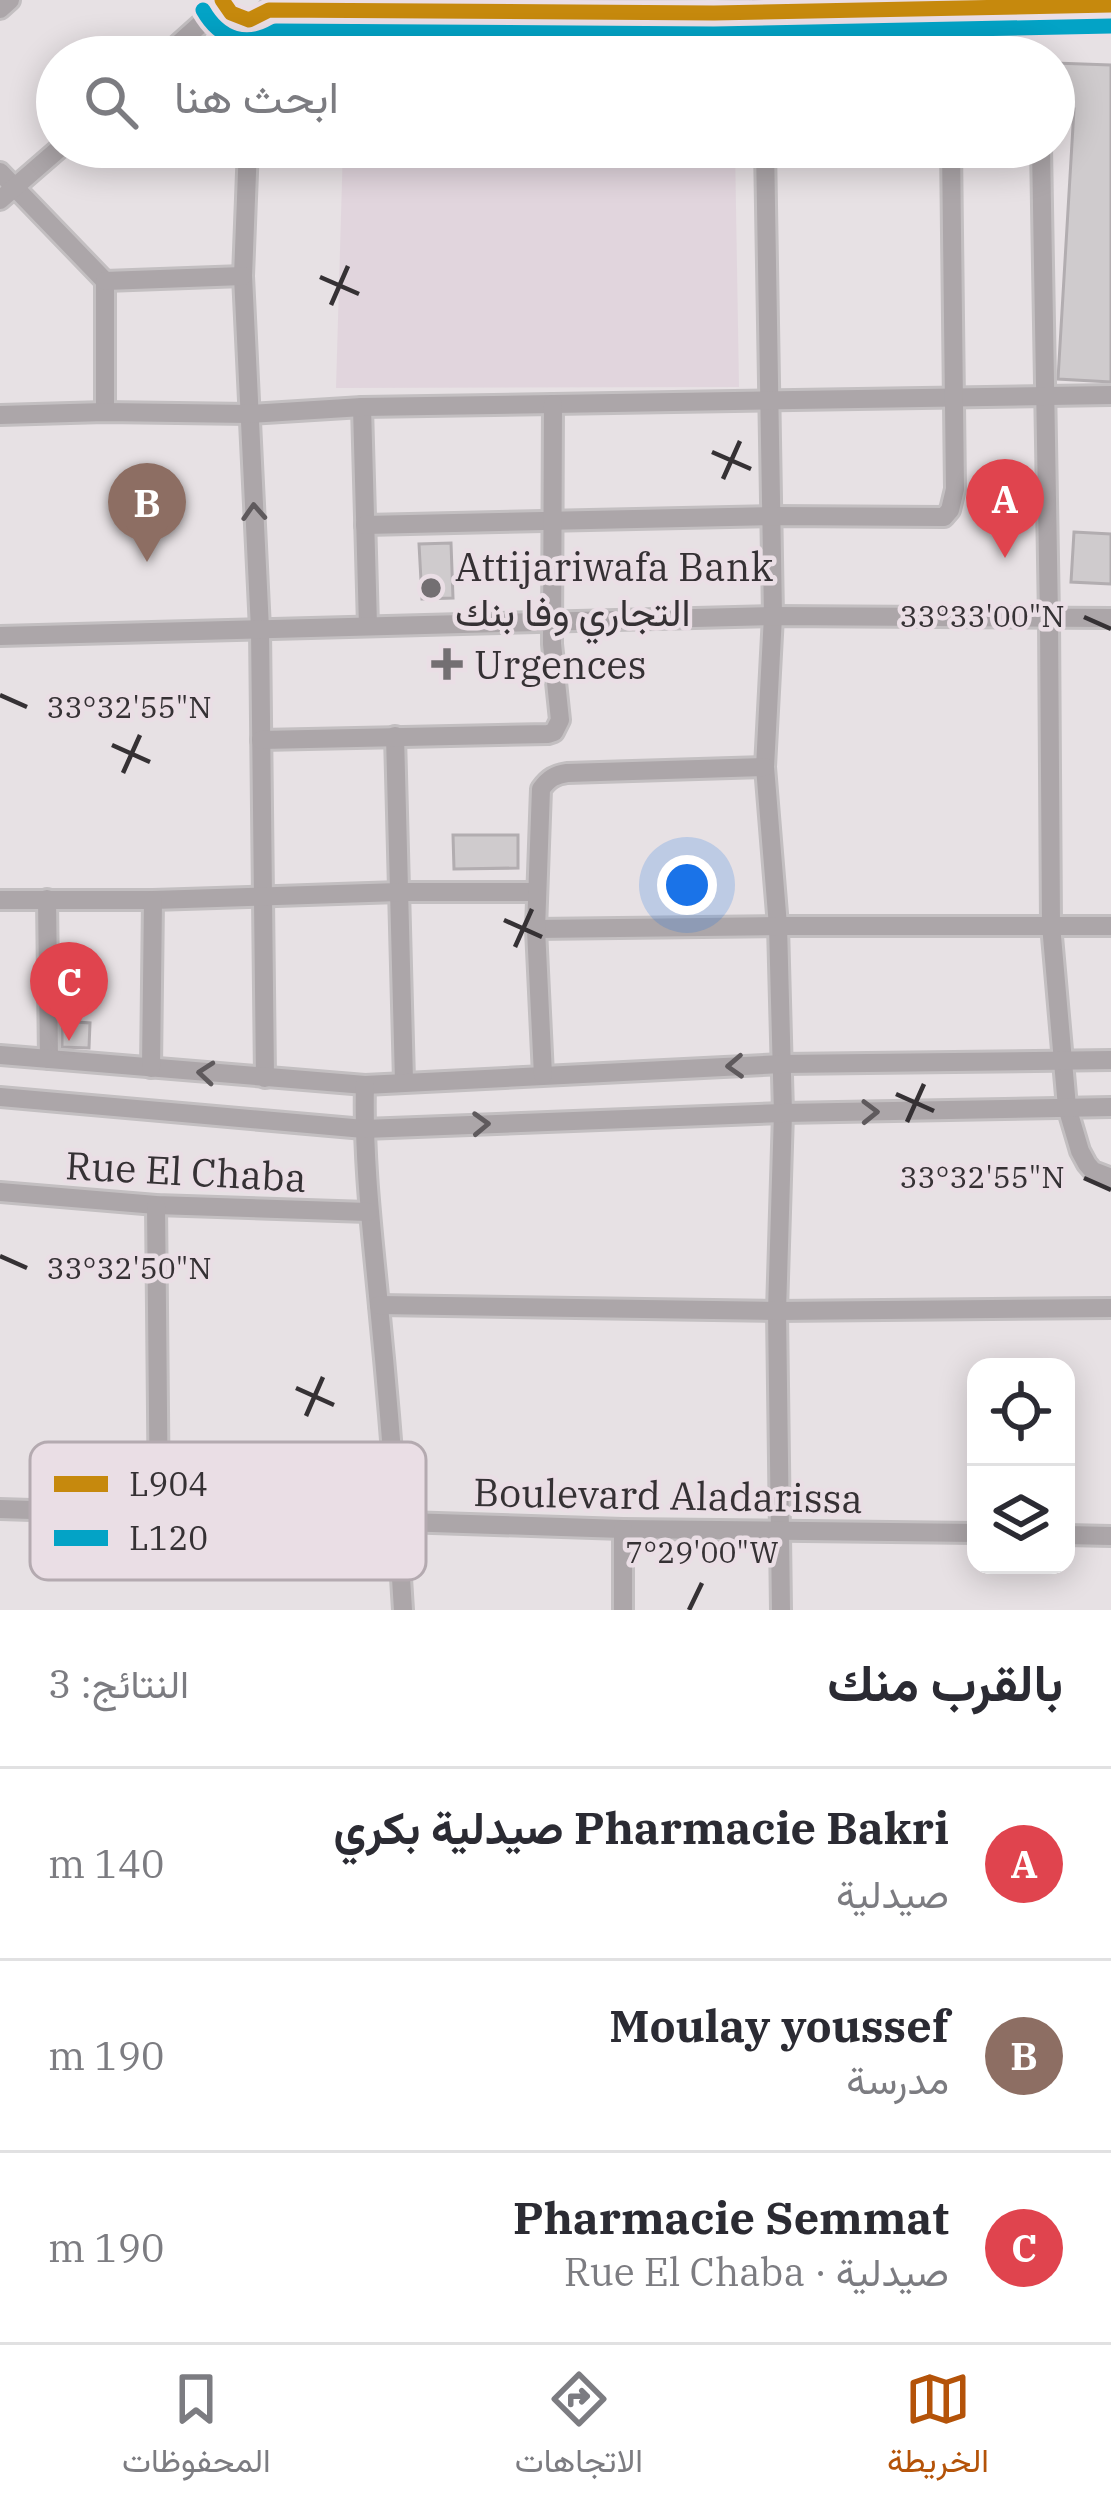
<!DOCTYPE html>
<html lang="ar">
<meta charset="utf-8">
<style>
:root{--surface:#fff;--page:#f7f7f7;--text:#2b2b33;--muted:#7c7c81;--line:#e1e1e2;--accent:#b45309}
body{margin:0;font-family:"IBM Plex Serif",Vazirmatn,serif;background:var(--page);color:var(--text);direction:rtl}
.controls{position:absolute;right:36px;bottom:36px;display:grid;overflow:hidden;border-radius:24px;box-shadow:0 6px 30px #0003}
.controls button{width:108px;height:108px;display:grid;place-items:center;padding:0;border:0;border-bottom:3px solid var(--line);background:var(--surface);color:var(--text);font:60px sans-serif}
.you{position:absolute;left:687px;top:885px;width:42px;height:42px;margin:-30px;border:9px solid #fff;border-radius:50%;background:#1a73e8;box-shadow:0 0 0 18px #1a73e833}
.badge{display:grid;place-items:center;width:78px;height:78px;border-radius:50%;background:var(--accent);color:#fff;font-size:39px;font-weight:700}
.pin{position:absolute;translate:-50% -99px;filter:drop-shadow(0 3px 6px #0008)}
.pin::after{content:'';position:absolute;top:63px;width:42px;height:36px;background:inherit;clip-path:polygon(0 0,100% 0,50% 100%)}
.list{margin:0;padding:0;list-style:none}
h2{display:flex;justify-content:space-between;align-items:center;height:156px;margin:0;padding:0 48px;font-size:51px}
h2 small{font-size:39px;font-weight:400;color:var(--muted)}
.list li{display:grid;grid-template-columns:78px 1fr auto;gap:36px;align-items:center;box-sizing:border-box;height:192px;padding:0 48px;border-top:3px solid var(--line)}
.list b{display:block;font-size:45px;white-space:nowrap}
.list p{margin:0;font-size:39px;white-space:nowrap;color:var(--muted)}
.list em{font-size:39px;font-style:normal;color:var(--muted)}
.icon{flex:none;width:66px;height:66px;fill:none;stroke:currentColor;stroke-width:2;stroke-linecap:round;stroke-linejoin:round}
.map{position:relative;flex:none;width:1111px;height:1610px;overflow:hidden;direction:ltr}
.search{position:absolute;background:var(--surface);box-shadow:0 6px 30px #0003;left:36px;right:36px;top:36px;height:132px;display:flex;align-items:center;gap:30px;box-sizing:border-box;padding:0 42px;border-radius:66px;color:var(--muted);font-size:45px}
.sheet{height:732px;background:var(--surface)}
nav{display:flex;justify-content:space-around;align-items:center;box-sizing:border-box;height:168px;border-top:3px solid var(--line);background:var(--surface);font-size:33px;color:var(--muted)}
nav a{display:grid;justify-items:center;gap:6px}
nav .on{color:var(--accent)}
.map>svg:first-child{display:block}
</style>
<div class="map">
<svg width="1111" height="1610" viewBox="0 0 1111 1610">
<rect width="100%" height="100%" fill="#e7e1e4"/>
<g fill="#e1d5dd">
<polygon points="347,38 733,39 733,57 346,57"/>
<polygon points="343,147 735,147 739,387 336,388"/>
</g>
<g fill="#cfcbcd" stroke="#b2adb0" stroke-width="3">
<polygon points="1054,63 1111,65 1111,382 1058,379 1074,109 1054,108"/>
<polygon points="1074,532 1111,534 1111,584 1071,582"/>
<polygon points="451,543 453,598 422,599 419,544"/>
<polygon points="453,835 518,835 518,868 454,869"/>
<polygon points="62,1021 90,1023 89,1048 62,1047"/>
</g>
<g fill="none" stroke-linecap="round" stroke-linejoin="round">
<defs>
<g id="street">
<path d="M222,0C233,26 262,27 273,0"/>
<polyline points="761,2 763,57"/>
<polyline points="0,9 10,0"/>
<polyline points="269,10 714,13 1111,5"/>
<polyline points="251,21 252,57"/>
<polyline points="164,57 223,4"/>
<polyline points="248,147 243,276 260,629 265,1078"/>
<polyline points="765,147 773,616 765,767 778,926 783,1113 777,1311 781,1610"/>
<polyline points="1041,147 1049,618 1051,925 1067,1107 1080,1151 1087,1164 1093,1171 1111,1178"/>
<polyline points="0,172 105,281 105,412"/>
<polyline points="0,200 61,147"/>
<polyline points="105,281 243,276"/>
<polyline points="362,407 368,626"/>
<polyline points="0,415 105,412 249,414 362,407 1111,395"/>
<polyline points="365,525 771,516 944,517 950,510 955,489 951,147"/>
<polyline points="0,636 773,616 1111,618"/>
<polyline points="395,736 404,1081"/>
<polyline points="261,740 548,734 554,732 560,720 552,644 553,404"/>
<polyline points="47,899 49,1059"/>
<polyline points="0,900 153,900 399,892 536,892"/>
<polyline points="536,929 778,926 1111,926"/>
<polyline points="0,1055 365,1085 782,1064 1111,1060"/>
<polyline points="151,1068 153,900"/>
<path d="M543,1075L536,929L541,789C549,778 555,775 567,773L765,767"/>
<path d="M365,1085C363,1160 372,1232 379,1306C389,1407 397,1509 403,1610"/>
<polyline points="0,1097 364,1129 783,1113 1111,1107"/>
<polyline points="0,1192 156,1205 368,1212"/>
<polyline points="156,1205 159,1513"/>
<polyline points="379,1305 777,1311 1111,1308"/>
<polyline points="0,1509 623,1529 976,1533"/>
<polyline points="1066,1535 1111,1536"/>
<polyline points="623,1610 623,1529"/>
</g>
</defs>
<use href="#street" stroke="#c3bfc1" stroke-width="24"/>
<use href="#street" stroke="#aca6a9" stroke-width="18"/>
<defs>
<polyline id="bus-1" points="222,0 231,13 249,20 269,10 714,13 1111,5"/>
<path id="bus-2" d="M203,10C220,40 247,48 276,31L714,34L1111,26"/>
</defs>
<use href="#bus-1" stroke="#eadee5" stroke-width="24"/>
<use href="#bus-2" stroke="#eadee5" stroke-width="24"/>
<use href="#bus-1" stroke="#c6890d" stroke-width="15"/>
<use href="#bus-2" stroke="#03a3c6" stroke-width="15"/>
</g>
<defs><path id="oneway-chevron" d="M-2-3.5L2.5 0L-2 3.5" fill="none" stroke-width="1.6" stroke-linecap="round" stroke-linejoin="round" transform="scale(3)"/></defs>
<g stroke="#5f5a5d">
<use href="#oneway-chevron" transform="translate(254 512) rotate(-93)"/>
<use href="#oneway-chevron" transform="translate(735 1066) rotate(177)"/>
<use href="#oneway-chevron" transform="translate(206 1073) rotate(-175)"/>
<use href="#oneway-chevron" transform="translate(870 1112) rotate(-1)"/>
<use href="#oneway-chevron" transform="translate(481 1124) rotate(-2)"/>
</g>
<path fill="none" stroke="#353134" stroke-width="4.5" d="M320,277L359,294M331,305L348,266M712,452L751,469M723,479L740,441M1084,617L1111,629M0,695L27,707M112,745L150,762M123,773L140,735M504,920L542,937M515,947L532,909M896,1094L934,1111M907,1122L924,1084M1084,1178L1111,1190M0,1256L27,1268M296,1388L334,1405M306,1416L323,1377M689,1610L702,1583"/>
<g fill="#736f72" stroke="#eadee5" stroke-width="4.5">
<circle cx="431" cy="588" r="12"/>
<path d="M441 646h12v12h12v12h-12v12h-12v-12h-12v-12h12z"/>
</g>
<g text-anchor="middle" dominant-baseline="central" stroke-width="9" stroke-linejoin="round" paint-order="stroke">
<g font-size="39" fill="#353134" stroke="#eadee5" text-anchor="start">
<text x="455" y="566">Attijariwafa Bank<tspan x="455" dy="45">التجاري وفا بنك</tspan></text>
<text x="474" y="664">Urgences</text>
</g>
<g font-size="39" fill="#353134" stroke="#eadee5">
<text transform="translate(186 1171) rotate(3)">Rue El Chaba</text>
<text transform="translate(668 1495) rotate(1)">Boulevard Aladarissa</text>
</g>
</g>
<rect x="30" y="1442" width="396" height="138" rx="18" fill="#eadee5" stroke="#b4aab0" stroke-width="3"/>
<rect x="54" y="1476" width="54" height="16" fill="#c6890d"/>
<rect x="54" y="1530" width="54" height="16" fill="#03a3c6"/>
<g font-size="33" fill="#353134">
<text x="129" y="1496">L904</text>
<text x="129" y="1550">L120</text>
</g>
<g font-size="30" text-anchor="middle" fill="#353134" stroke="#eadee5" stroke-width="9" stroke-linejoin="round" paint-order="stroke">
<text x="982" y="627">33°33'00"N</text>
<text x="129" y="718">33°32'55"N</text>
<text x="982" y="1188">33°32'55"N</text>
<text x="129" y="1279">33°32'50"N</text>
<text x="702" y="1563">7°29'00"W</text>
</g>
</svg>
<div class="controls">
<button><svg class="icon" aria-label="locate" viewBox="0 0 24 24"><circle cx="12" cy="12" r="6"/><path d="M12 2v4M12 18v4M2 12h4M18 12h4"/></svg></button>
<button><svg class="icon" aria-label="layers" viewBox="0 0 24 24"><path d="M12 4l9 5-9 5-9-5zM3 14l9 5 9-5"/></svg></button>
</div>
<div class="you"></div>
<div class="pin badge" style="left:1005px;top:558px;background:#e0444e">A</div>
<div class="pin badge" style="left:147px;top:562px;background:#8d6e63">B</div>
<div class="pin badge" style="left:69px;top:1041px;background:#e0444e">C</div>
<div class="search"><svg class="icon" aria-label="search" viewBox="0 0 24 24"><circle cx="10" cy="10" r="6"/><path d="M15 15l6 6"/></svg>ابحث هنا</div>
</div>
<section class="sheet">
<h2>بالقرب منك<small>النتائج: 3</small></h2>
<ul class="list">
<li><span class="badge" style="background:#e0444e">A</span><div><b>Pharmacie Bakri صيدلية بكري</b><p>صيدلية</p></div><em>140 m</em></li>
<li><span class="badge" style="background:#8d6e63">B</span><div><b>Moulay youssef</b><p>مدرسة</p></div><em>190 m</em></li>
<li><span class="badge" style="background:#e0444e">C</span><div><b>Pharmacie Semmat</b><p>صيدلية · Rue El Chaba</p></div><em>190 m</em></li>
</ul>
</section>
<nav>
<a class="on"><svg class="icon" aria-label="map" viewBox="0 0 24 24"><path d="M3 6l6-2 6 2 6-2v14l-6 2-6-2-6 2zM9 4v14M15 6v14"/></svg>الخريطة</a>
<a><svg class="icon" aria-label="directions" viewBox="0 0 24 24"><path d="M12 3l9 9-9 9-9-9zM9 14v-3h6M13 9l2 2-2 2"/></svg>الاتجاهات</a>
<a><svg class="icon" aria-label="saved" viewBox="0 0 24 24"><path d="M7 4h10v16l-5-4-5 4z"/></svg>المحفوظات</a>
</nav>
